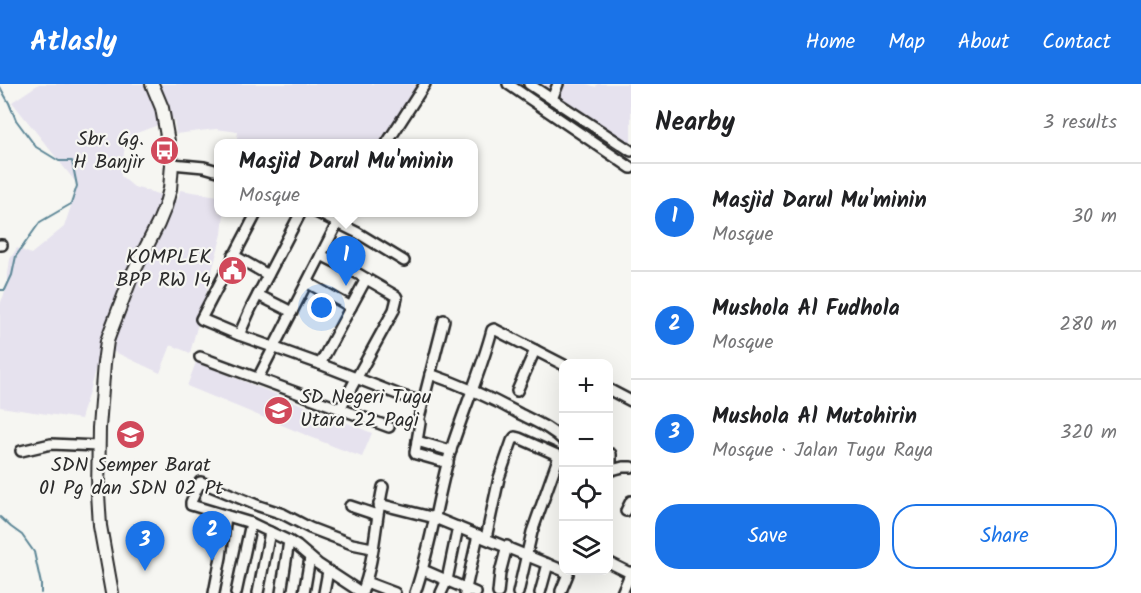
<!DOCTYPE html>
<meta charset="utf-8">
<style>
:root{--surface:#fff;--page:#f6f6f6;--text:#202124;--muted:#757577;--line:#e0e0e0;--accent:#1a73e8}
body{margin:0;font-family:Kalam,sans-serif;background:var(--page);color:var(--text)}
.controls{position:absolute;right:18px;bottom:18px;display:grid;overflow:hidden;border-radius:12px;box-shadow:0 6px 24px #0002}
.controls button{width:54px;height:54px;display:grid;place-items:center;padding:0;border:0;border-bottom:2px solid var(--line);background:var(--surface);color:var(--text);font:30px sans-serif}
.you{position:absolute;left:322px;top:224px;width:21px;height:21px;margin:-15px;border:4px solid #fff;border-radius:50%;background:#1a73e8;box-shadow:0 0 0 9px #1a73e833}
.badge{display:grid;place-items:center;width:39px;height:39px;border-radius:50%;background:var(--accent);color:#fff;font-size:20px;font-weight:700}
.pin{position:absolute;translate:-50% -50px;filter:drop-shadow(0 2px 3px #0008)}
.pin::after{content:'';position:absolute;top:32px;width:21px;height:18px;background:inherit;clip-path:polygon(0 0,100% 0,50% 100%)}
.popup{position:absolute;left:214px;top:55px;width:264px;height:78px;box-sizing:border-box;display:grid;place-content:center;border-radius:12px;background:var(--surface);filter:drop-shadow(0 2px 4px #0005);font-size:20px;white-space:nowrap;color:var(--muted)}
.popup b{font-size:22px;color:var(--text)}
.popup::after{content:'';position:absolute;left:50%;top:100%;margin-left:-12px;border:12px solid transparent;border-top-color:var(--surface)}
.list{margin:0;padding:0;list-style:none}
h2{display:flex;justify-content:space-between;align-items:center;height:78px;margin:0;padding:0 24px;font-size:26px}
h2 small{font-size:20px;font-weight:400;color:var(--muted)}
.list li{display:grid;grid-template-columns:39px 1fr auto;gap:18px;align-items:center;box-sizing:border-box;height:108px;padding:0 24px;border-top:2px solid var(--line)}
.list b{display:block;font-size:22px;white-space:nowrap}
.list p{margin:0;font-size:20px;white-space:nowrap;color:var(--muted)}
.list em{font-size:20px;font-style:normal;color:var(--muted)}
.actions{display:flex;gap:12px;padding:18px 24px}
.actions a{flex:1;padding:14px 0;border:2px solid var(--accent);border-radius:24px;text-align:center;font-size:21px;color:var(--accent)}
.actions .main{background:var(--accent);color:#fff}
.icon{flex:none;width:33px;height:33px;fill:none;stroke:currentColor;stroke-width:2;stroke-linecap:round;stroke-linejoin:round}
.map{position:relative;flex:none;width:631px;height:509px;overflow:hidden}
header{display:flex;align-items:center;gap:36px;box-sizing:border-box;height:84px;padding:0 30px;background:var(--accent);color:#fff}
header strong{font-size:28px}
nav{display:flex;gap:33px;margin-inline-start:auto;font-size:21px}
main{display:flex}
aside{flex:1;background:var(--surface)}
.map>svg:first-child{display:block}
</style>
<header>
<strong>Atlasly</strong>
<nav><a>Home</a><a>Map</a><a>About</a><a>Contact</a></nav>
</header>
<main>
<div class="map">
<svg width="631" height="509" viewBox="0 0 631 509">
<rect width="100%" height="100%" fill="#f6f6f2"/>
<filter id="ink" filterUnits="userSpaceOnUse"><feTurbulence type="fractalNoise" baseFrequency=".0167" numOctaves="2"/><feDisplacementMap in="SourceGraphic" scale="12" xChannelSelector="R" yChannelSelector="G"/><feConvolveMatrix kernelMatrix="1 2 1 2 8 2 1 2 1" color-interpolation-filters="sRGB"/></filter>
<g filter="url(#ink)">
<g fill="#e6e2ee">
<polygon points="39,0 424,0 385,59 236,59 238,48 216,45 176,50 174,35 126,53 121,92 134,103 178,116 180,106 218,112 218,128 224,129 222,150 190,269 171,261 160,289 102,262 81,335 0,323 0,220 6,206 10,175 17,164 31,170 64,143 78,101 12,18"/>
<polygon points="530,0 587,0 596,3 597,0 631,0 631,66"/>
<polygon points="196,278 372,349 362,373 335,363 187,302"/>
</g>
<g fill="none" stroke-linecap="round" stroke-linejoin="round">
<g stroke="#5c8696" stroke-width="2">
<polyline points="0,3 9,19 16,36 36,63 59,77 72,77 77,102 71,120 40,138 16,172 12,191 5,206 0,206"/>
<polyline points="0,433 11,443 22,451 34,468 41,500 41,509"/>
</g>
<defs>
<g id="minor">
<polyline points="508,0 631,84"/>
<polyline points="529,0 631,67"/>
<polyline points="552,15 558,0"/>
<polyline points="387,59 425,0"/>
<polyline points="172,80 204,83 218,87"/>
<polyline points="257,128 201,235 239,251 320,280 397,310"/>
<polyline points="316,128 358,149 404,177"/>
<polyline points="0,161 2,161"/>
<polyline points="233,171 268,191"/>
<polyline points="321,171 353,187 396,212 397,214 394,226 356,295 340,325"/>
<polyline points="308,199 351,223"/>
<polyline points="258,211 292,228"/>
<polyline points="444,236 418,338 420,339 415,369 416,370 448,379"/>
<polyline points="239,251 251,224 301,128"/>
<polyline points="200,273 389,343"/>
<polyline points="320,280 366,195"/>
<path d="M430,290C462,301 491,314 520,330C536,338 551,344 564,357"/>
<polyline points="258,294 343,128"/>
<polyline points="608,305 631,317"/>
<polyline points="517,307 535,266"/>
<polyline points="399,311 423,318"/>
<polyline points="417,357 451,367"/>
<polyline points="21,367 51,360 98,362"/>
<polyline points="611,386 611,370"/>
<polyline points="608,387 623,383 631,383"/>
<polyline points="379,420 435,434 562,486 568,490 561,507 561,509"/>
<polyline points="350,422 377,431"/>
<polyline points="626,427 631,417"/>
<polyline points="486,454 499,394 512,357 515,353 519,354 564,374"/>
<polyline points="608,478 630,489"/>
<polyline points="423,486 476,509"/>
<polyline points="366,498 395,509"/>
<polyline points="214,509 221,473 226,432"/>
<polyline points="236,509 251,439"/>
<polyline points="258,509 270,448"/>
<polyline points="281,509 289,457"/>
<polyline points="304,509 310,474"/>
<polyline points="324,509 328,487"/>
<polyline points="362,509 318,480 297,462 289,457 251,439 191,421 191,418 200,398 201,398 259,422 283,430 310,444 352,460 372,464"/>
<path d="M362,509C375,475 375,438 383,403"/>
<path d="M415,509C431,463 437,415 450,369C463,327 481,288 492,246L494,245L564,281"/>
<polyline points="441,509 447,496 458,443"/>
<polyline points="465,509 478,451"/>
<polyline points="498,509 500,489 507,462"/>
<polyline points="518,509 532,448 559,372"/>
<polyline points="540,509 548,480"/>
<polyline points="622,509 631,488"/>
</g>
<polyline id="major" points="112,509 100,442 98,410 99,344 104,279 107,257 111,246 132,191 158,140 165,123 170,105 172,80 162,24 152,0"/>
</defs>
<use href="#minor" stroke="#2b2b2b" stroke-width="14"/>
<use href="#major" stroke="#2b2b2b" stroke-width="16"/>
<use href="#minor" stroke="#f6f6f2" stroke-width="9"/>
<use href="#major" stroke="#f6f6f2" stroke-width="12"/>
</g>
</g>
<defs>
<symbol id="bus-disc" viewBox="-11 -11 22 22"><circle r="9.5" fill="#d1495b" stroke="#f6f6f2"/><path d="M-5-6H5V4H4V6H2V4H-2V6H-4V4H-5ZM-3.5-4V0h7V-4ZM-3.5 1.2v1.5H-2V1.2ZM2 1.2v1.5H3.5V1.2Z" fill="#fff"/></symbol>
<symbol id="civic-disc" viewBox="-11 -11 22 22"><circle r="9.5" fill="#d1495b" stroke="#f6f6f2"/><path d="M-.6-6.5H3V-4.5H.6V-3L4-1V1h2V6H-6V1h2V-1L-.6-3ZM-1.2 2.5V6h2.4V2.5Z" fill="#fff"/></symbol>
<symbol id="school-disc" viewBox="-11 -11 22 22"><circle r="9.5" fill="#d1495b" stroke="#f6f6f2"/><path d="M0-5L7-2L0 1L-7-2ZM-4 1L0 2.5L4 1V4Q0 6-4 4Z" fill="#fff"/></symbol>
</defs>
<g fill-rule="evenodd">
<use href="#bus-disc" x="148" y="50" width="33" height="33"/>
<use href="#civic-disc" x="216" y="170" width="33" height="33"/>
<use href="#school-disc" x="262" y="310" width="33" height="33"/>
<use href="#school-disc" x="114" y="334" width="33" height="33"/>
</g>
<g text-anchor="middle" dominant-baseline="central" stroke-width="4.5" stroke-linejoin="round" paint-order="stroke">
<g font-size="20" fill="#2b2b2b" stroke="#f6f6f2" text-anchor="end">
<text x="144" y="56">Sbr. Gg.<tspan x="144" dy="23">H Banjir</tspan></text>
<text x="211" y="174">KOMPLEK<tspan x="211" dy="23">BPP RW 14</tspan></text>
<text x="300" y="314" text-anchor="start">SD Negeri Tugu<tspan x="300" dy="23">Utara 22 Pagi</tspan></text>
<text x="131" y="382" text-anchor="middle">SDN Semper Barat<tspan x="131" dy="23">01 Pg dan SDN 02 Pt</tspan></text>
</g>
</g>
</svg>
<div class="controls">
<button>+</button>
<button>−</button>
<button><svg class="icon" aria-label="locate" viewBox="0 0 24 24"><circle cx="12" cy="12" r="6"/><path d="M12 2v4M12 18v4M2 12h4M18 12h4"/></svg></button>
<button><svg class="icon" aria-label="layers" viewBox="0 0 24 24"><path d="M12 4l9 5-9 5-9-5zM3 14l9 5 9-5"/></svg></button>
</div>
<div class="you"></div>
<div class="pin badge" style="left:346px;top:202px">1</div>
<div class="popup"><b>Masjid Darul Mu'minin</b>Mosque</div>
<div class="pin badge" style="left:212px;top:477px">2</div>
<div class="pin badge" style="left:145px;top:487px">3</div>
</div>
<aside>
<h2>Nearby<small>3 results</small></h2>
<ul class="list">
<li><span class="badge">1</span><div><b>Masjid Darul Mu'minin</b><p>Mosque</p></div><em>30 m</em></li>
<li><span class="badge">2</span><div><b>Mushola Al Fudhola</b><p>Mosque</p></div><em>280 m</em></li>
<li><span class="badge">3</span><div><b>Mushola Al Mutohirin</b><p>Mosque · Jalan Tugu Raya</p></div><em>320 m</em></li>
</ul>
<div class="actions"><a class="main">Save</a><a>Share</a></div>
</aside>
</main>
